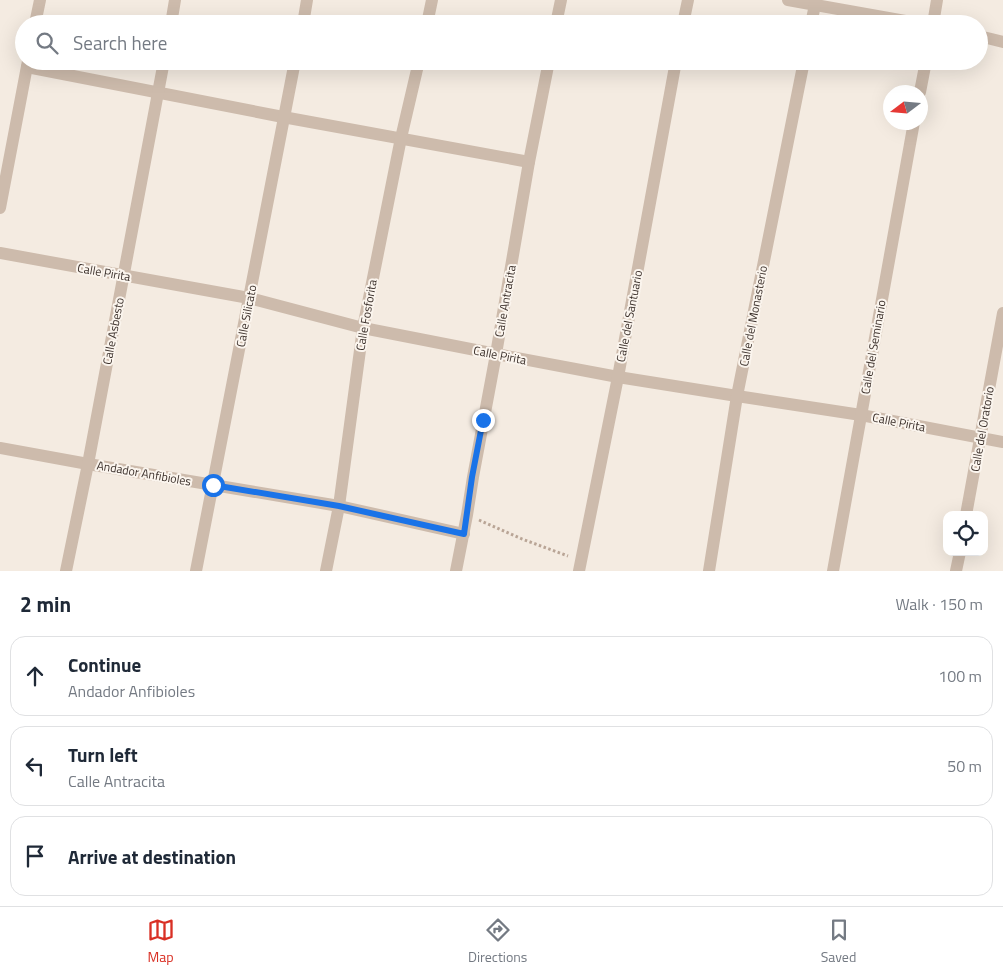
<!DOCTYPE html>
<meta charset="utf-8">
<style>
:root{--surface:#fff;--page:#f6f6f7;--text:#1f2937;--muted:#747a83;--line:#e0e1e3;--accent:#d93025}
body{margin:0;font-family:"Titillium Web",sans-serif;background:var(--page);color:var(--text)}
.controls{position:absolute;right:15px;bottom:15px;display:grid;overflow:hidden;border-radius:10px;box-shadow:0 5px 20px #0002}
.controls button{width:45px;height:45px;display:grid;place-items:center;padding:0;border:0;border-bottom:1px solid var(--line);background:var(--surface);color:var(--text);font:25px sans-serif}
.compass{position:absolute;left:883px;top:85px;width:45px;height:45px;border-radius:50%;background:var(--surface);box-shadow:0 5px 20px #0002;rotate:254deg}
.stop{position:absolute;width:15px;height:15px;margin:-11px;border:4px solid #1a73e8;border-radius:50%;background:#fff}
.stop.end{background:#1a73e8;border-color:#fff;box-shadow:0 1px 5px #0008}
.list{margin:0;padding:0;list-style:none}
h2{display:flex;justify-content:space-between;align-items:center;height:65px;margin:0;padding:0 20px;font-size:21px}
h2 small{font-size:16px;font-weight:400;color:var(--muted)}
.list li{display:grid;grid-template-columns:32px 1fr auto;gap:15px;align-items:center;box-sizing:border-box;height:80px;margin:0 10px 10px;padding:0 10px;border:1px solid var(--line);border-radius:15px}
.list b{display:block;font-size:19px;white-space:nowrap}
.list p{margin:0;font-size:16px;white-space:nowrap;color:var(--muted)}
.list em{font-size:16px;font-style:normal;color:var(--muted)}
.icon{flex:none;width:28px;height:28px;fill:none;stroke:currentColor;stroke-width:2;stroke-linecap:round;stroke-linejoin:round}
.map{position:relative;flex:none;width:1003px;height:571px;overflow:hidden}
.search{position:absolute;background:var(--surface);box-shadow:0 5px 20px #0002;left:15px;right:15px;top:15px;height:55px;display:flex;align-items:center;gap:12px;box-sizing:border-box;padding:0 18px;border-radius:28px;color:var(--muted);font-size:19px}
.sheet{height:335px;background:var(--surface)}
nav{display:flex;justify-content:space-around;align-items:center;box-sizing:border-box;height:70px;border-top:1px solid var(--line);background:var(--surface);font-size:14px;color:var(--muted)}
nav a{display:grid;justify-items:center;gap:2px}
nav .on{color:var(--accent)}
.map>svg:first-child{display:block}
</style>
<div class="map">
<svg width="1003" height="571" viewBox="0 0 1003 571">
<rect width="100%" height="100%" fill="#f4ebe1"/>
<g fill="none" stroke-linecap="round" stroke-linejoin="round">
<polyline stroke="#b9a596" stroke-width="3" stroke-dasharray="2.5 2.5" stroke-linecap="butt" points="479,520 522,539 568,556"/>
<g stroke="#cdbbac" stroke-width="12">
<polyline points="788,0 922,24"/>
<polyline points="35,24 40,0"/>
<polyline points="171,24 175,0"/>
<polyline points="303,24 307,0"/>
<polyline points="427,24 432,0"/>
<polyline points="556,24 561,0"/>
<polyline points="683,24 688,0"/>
<polyline points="811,24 816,0"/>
<polyline points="933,24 937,0"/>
<polyline points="979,36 1003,42"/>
<polyline points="27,67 283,117 529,162"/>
<polyline points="920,92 926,61"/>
<polyline points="0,208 28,61"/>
<polyline points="0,253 249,298 363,328 496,354 618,377 737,396 861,415 1003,442"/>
<polyline points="0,448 88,464 339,506 464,534"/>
<polyline points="966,515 1003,313"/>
<polyline points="66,571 88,464 164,61"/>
<polyline points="196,571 295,61"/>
<polyline points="326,571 339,506 363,328 401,138 419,61"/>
<polyline points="456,571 467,515 473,477 496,354 529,162 549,61"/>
<polyline points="579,571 618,377 676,61"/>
<polyline points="709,571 737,396 804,61"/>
<polyline points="833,571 914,122"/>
<polyline points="956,571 960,552"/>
</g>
</g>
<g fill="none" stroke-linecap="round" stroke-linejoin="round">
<polyline stroke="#1a73e8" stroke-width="6" points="213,485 339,506 464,534 472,477 483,420"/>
</g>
<g text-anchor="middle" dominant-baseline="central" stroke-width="4" stroke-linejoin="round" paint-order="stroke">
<g font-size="12" fill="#3b302b" stroke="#fbf5ee">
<text transform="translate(104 272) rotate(10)">Calle Pirita</text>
<text transform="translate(505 301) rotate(-80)">Calle Antracita</text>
<text transform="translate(366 315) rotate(-80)">Calle Fosforita</text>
<text transform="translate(246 316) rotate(-79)">Calle Silicato</text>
<text transform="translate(629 316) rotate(-79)">Calle del Santuario</text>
<text transform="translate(753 316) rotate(-79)">Calle del Monasterio</text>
<text transform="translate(113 331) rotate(-79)">Calle Asbesto</text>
<text transform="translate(873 347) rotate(-80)">Calle del Seminario</text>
<text transform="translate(500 355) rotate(11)">Calle Pirita</text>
<text transform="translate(899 422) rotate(11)">Calle Pirita</text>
<text transform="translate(982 429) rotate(-80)">Calle del Oratorio</text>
<text transform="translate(144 473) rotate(10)">Andador Anfibioles</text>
</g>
</g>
</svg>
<div class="controls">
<button><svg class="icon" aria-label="locate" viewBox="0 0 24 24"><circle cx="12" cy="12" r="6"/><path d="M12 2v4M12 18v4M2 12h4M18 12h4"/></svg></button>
</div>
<svg class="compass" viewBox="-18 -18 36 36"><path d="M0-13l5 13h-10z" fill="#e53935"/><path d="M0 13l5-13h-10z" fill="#747a83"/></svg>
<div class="stop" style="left:213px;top:485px"></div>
<div class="stop end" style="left:483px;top:420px"></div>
<div class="search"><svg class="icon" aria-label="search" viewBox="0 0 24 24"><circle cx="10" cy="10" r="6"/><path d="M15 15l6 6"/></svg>Search here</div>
</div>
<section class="sheet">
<h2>2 min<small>Walk · 150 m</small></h2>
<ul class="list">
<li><svg class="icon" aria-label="ahead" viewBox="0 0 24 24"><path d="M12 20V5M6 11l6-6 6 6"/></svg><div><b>Continue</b><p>Andador Anfibioles</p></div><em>100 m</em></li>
<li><svg class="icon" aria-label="left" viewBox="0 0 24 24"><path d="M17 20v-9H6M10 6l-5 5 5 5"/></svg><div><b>Turn left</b><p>Calle Antracita</p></div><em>50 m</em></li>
<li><svg class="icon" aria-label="arrive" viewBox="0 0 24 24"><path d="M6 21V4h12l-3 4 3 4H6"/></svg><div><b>Arrive at destination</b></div></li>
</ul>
</section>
<nav>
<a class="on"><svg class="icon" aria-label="map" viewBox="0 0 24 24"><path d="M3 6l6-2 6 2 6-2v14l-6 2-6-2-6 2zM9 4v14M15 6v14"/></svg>Map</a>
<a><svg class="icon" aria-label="directions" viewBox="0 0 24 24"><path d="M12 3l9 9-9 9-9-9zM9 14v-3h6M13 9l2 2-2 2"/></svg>Directions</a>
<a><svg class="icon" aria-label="saved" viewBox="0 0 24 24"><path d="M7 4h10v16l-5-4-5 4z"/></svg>Saved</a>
</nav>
